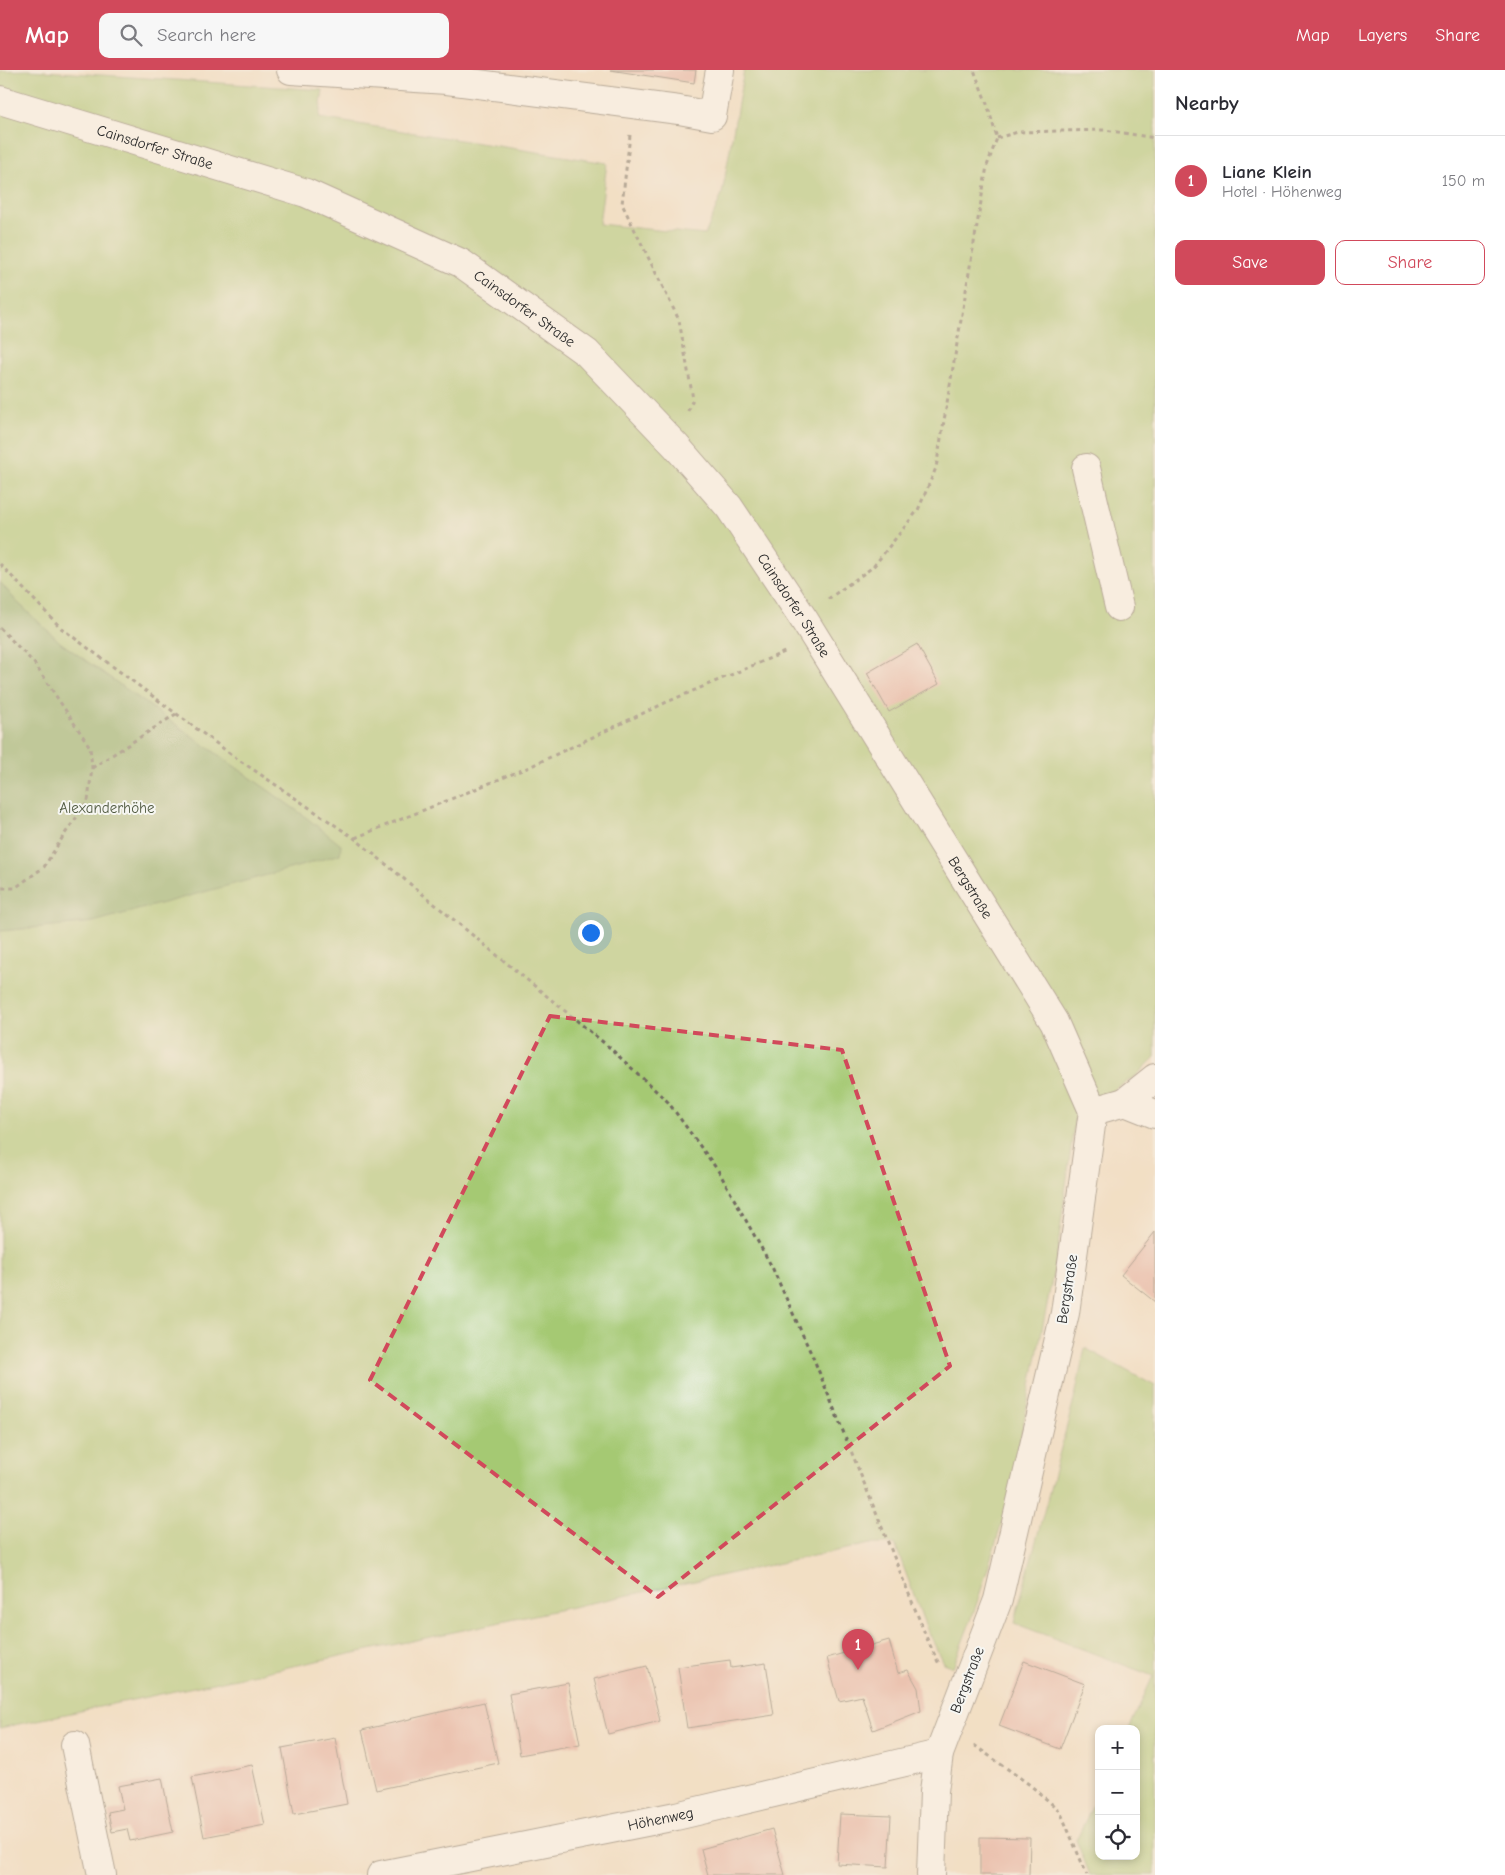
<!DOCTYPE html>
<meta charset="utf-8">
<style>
:root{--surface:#fff;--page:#f7f7f7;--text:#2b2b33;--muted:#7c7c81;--line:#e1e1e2;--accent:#d1495b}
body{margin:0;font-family:"Comic Neue",sans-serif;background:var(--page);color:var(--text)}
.controls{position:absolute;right:15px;bottom:15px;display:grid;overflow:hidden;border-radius:10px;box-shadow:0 2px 8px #0003}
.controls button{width:45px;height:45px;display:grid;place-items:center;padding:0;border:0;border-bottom:1px solid var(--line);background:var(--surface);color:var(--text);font:25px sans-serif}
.you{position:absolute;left:590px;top:862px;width:18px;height:18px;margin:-12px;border:4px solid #fff;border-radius:50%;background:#1a73e8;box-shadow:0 0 0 8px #1a73e833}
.badge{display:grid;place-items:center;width:32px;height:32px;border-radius:50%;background:var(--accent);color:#fff;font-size:16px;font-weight:700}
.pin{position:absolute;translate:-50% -41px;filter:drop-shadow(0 1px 2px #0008)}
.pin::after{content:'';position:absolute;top:26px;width:18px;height:15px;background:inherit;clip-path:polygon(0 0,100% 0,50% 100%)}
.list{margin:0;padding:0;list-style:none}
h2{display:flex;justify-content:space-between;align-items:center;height:65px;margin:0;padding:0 20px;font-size:21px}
h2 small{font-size:16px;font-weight:400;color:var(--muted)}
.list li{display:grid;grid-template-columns:32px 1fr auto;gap:15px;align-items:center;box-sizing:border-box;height:90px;padding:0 20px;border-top:1px solid var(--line)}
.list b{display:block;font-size:19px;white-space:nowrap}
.list p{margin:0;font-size:16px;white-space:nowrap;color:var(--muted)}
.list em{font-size:16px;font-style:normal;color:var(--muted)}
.actions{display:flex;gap:10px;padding:15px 20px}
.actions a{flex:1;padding:11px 0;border:1px solid var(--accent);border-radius:10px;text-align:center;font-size:18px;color:var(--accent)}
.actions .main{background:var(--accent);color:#fff}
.icon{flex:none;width:28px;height:28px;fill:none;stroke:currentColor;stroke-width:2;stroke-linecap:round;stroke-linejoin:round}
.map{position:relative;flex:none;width:1155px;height:1805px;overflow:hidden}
header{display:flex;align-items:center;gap:30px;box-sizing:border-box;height:70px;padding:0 25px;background:var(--accent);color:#fff}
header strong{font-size:24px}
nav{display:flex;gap:28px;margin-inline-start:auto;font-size:18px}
.search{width:350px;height:45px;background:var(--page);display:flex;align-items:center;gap:12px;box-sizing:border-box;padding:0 18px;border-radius:10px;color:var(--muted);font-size:19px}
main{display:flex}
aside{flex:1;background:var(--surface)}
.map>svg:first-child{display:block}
</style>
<header>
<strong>Map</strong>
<div class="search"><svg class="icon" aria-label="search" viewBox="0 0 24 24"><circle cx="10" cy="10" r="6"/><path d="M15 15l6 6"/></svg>Search here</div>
<nav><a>Map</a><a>Layers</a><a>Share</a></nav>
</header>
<main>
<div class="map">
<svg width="1155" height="1805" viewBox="0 0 1155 1805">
<rect width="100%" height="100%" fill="#f6f6f2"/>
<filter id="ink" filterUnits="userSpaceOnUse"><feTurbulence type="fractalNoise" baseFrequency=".02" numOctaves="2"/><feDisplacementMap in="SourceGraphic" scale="10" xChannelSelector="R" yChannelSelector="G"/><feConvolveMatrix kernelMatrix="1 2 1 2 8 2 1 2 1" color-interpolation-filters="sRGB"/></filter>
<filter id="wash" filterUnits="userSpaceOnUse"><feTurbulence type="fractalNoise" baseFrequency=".0096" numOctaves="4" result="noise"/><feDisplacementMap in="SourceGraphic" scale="20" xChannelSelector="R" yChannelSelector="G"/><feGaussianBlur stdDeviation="1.12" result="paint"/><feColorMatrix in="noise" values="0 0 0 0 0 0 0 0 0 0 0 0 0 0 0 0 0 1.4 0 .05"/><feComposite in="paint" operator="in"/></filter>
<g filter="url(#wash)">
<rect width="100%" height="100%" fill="#f2dfc4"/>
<g fill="#a5c973" stroke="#687a4f">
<polygon points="28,0 323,20 319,48 607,93 599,154 705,165 722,124 744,0 1155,0 1155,987 1137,1005 1075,1047 1057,1184 1007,1437 975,1539 953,1597 943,1593 924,1552 895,1474 870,1474 0,1658 0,861 93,852 303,745 61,573 16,531 0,512 0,1"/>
<polygon points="1085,1278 1155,1316 1155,1805 1090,1805 1076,1770 1099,1723 1099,1786 1136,1786 1136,1659 1129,1659 1153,1606 1014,1553 1076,1322"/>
</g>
<polygon fill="#84ad65" stroke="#586c48" points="0,512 16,531 61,573 303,745 341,775 340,784 304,795 93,852 0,861"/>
<g id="blocks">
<g fill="#e3a398">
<polygon points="610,0 696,0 694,13"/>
<polygon points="917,574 939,614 889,642 867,603"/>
<polygon points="1155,1162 1155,1232 1121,1205"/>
<polygon points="889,1570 898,1603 908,1600 918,1618 921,1641 873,1660 862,1626 839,1631 827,1588"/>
<polygon points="730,1590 731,1598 766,1593 774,1645 687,1658 678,1597"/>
<polygon points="1024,1591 1085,1614 1060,1679 999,1656"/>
<polygon points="647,1596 660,1651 608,1664 594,1609"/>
<polygon points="568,1613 580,1674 520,1685 509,1624"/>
<polygon points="484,1632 498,1693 376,1720 362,1660"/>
<polygon points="335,1668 347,1734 294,1744 282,1678"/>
<polygon points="252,1695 265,1755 204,1767 192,1707"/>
<polygon points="162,1708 173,1762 130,1771 127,1759 112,1762 108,1742 123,1739 118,1716"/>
<polygon points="840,1744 891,1746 888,1797 837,1794"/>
<polygon points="772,1759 785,1805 708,1805 701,1779"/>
<polygon points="980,1767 1030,1768 1029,1805 980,1805"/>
</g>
</g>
</g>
<g filter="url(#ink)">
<use href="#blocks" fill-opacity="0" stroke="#716a61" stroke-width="1"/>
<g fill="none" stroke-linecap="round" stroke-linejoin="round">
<defs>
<g id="minor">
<polyline points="291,0 447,10 679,40 712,46 720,0"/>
<path id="s1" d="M0,30L306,123L461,193L587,283L676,376L729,437L803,548L1054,952L1093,1041L1065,1243L998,1530L939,1684L934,1721L931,1805"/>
<polyline points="1086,398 1119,537"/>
<polyline points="1125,1032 1155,1008"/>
<polyline points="1093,1041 1125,1032 1155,1044"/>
<polyline points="75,1675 102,1805"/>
<path id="s2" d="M381,1805L676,1746L939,1684"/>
</g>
</defs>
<use href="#minor" stroke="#716a61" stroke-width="30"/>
<g stroke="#716a61" stroke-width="3" stroke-dasharray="4 4" stroke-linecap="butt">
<polyline points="630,65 622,134 679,250 693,329 687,343"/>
<polyline points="997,68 1018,62 1105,60 1155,68"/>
<polyline points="0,494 61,558 236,688 354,768 609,977 668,1032 719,1102 772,1197 815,1292 928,1571 939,1594"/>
<polyline points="828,529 873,497 918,440 936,398 987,96 997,68 987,34 974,0"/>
<polyline points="0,558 34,593 90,677 92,698 88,731 64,765 44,797 15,818 0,818"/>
<polyline points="92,698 176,644"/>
<polyline points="355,768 527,698 667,632 787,581"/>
<polyline points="974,1675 1030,1715 1060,1741 1087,1805"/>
</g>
<use href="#minor" stroke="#fff" stroke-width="28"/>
</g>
</g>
<path d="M0 0H1155V1805H0ZM550,946L842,980L950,1296L658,1527L370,1310Z" fill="#f2dfc4" fill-opacity=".55" fill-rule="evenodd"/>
<path fill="none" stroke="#d1495b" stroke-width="4" stroke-dasharray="10 6" stroke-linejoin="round" d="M550,946L842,980L950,1296L658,1527L370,1310Z"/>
<g text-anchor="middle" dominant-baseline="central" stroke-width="4" stroke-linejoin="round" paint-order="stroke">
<g font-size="15" fill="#2b2b2b" stroke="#f6f6f2">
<text stroke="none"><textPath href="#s1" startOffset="162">Cainsdorfer Straße</textPath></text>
<text stroke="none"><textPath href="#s1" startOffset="568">Cainsdorfer Straße</textPath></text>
<text stroke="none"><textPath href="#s1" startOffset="972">Cainsdorfer Straße</textPath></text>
<text stroke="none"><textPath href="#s1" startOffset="1305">Bergstraße</textPath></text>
<text transform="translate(1067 1219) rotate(-81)">Bergstraße</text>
<text transform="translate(967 1610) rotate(-69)">Bergstraße</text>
<text stroke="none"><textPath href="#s2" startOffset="285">Höhenweg</textPath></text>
</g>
<g font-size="15" fill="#505a41" stroke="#f6f6f2">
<text x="107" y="738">Alexanderhöhe</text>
</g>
</g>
</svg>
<div class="controls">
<button>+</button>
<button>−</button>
<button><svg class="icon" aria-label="locate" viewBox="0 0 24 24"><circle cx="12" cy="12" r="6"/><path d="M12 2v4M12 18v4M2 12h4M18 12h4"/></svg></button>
</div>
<div class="you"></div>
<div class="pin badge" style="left:858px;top:1600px">1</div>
</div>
<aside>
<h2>Nearby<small></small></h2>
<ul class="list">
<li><span class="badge">1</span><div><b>Liane Klein</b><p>Hotel · Höhenweg</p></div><em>150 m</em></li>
</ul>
<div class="actions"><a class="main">Save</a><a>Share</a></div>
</aside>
</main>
